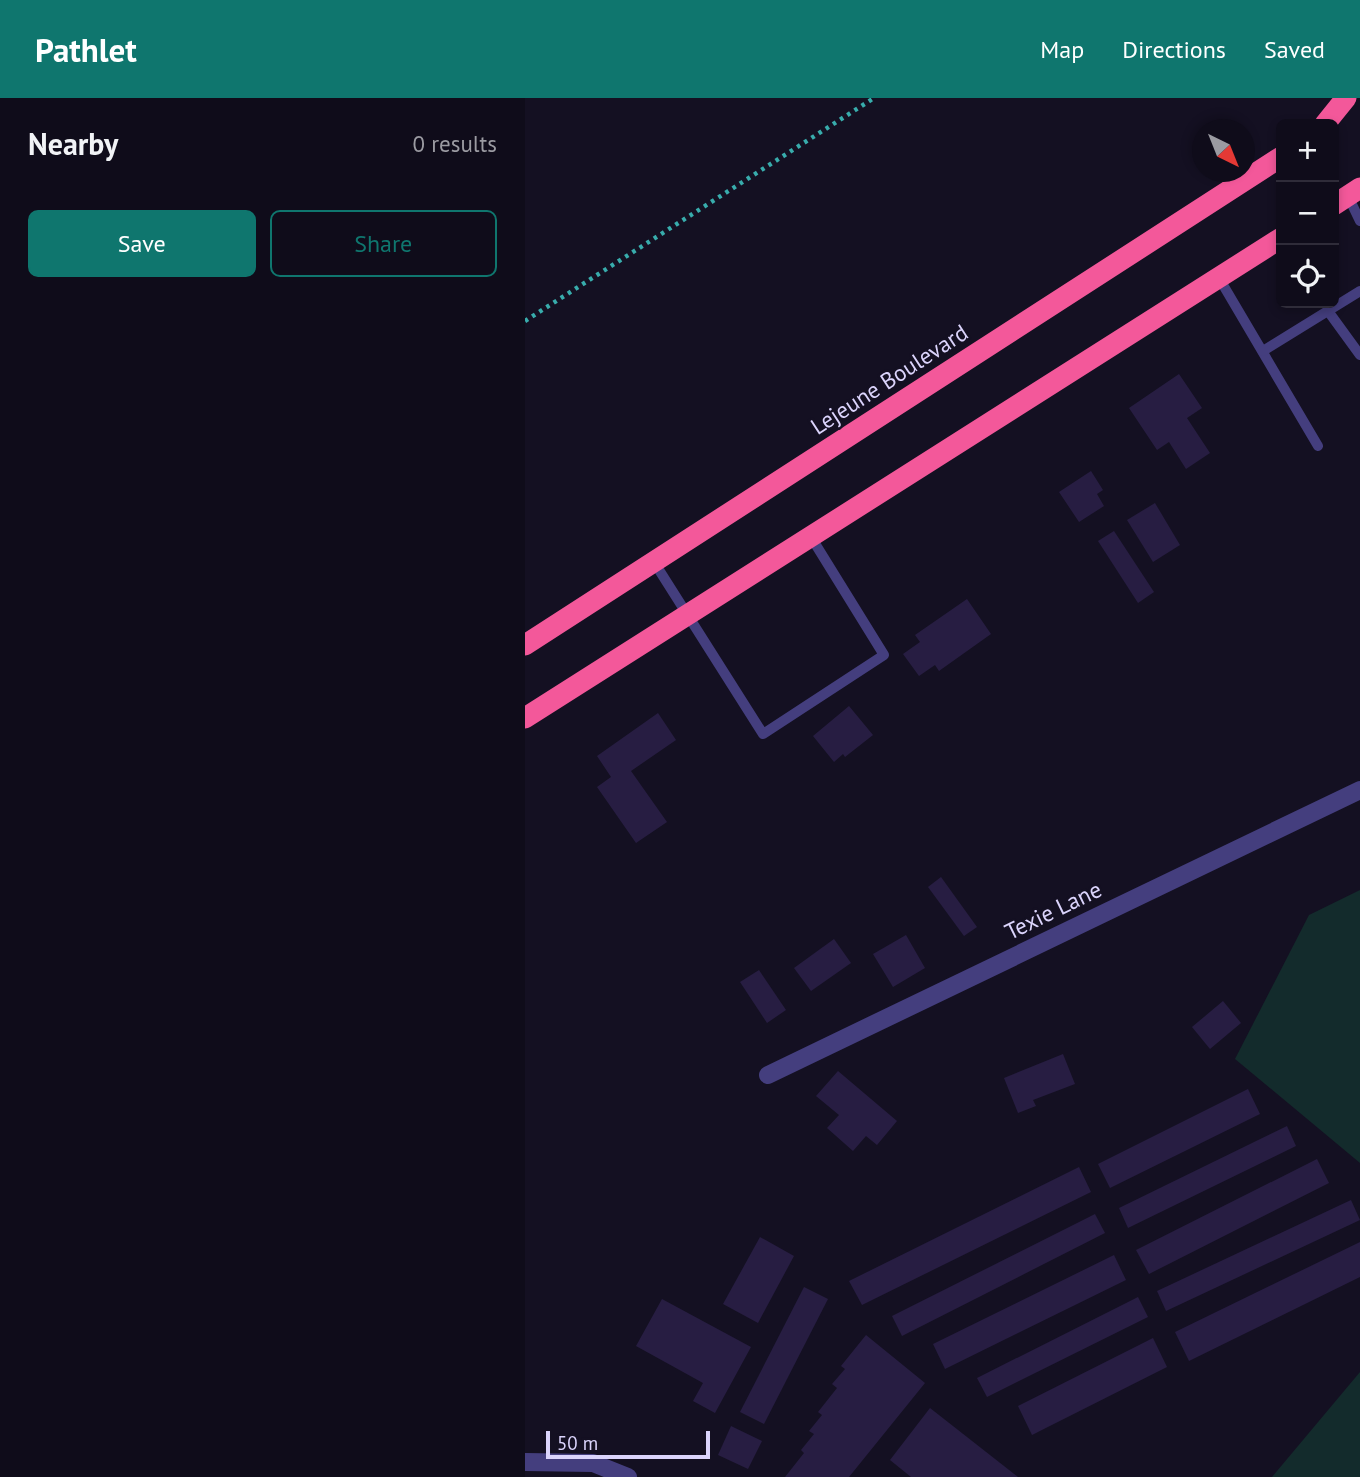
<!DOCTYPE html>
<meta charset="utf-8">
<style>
:root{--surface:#0f0c1a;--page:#1d1a27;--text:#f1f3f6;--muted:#9b9ba2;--line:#2f2c39;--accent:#0f766e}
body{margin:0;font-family:"PT Sans",sans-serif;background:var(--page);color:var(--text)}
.controls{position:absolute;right:21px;top:21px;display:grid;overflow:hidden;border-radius:10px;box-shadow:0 4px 10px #0003}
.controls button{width:63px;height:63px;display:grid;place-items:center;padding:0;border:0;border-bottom:2px solid var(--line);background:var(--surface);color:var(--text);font:35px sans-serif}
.compass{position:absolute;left:667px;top:21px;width:63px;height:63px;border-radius:50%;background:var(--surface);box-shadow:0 4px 10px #0003;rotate:137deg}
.scale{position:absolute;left:21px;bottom:18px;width:164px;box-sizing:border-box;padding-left:7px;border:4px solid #dbd4fc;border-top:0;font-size:19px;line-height:24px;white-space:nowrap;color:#dbd4fc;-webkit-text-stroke:5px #141022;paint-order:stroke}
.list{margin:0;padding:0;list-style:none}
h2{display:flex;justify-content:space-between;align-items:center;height:91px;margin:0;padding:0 28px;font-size:30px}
h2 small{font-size:23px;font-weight:400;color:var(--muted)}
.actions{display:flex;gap:14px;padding:21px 28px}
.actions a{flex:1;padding:16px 0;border:2px solid var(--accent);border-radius:10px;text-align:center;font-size:24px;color:var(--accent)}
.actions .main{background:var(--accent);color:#fff}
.icon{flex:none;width:38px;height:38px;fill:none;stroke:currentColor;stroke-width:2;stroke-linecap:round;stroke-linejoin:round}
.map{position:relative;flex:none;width:835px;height:1379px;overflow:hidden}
header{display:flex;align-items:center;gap:42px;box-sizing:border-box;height:98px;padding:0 35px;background:var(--accent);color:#fff}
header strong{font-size:33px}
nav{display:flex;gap:38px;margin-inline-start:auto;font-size:24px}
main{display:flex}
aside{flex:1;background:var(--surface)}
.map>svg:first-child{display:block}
</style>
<header>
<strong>Pathlet</strong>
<nav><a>Map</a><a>Directions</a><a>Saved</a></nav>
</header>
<main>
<aside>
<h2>Nearby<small>0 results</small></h2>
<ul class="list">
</ul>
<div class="actions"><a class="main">Save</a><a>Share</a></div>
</aside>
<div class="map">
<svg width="835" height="1379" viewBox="0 0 835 1379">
<rect width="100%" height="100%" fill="#141022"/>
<g fill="#132b2c">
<polygon points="835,792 835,1065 710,961 784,817"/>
<polygon points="835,1274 835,1379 747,1379"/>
</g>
<g fill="#271d42">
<polygon points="654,276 677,310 662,320 685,355 661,371 644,344 632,352 604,310"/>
<polygon points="566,373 578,392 572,396 579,408 554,424 534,394"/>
<polygon points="630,405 655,447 628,464 602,422"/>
<polygon points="589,433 629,494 613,505 573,443"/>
<polygon points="442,501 466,536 414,573 410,567 394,578 378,556 395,544 390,537"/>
<polygon points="324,608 348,637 320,659 318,656 309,664 288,638"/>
<polygon points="133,615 151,642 106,673 142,724 111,745 72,689 86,679 72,658"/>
<polygon points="416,779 452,829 439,838 403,789"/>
<polygon points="381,837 400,870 368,889 348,856"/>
<polygon points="309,841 326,865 286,893 269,870"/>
<polygon points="234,872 261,912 242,925 215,884"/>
<polygon points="698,903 716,925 685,951 667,929"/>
<polygon points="538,956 550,986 508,1002 511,1008 493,1015 479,980"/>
<polygon points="313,973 372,1023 352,1047 341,1038 328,1053 302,1030 314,1017 291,998"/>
<polygon points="723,991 735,1016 585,1090 573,1066"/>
<polygon points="762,1028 771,1048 603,1130 594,1110"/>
<polygon points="792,1061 804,1085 624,1176 611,1152"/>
<polygon points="554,1069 566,1094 337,1207 324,1183"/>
<polygon points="826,1102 835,1122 641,1213 632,1193"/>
<polygon points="570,1116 580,1135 377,1238 367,1218"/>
<polygon points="235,1139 269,1158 233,1225 198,1206"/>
<polygon points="835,1144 835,1179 664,1263 650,1234"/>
<polygon points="589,1157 601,1182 420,1271 408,1246"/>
<polygon points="279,1189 303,1201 239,1326 215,1314"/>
<polygon points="613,1199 623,1219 462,1299 452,1280"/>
<polygon points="137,1201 226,1249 190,1315 168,1303 178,1285 111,1248"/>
<polygon points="341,1237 400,1285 324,1379 260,1379 279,1355 276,1352 289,1336 284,1333 297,1317 293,1314 312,1290 307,1286 320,1271 316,1268"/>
<polygon points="628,1240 642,1269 507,1337 493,1308"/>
<polygon points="405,1310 493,1379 386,1379 365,1362"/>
<polygon points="206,1328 237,1343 223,1371 193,1357"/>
</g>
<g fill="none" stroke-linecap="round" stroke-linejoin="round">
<polyline stroke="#38acac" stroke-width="4.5" stroke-dasharray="3.5 5" stroke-linecap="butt" points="0,223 349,0"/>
<g stroke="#443e7e" stroke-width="10">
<polyline points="823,98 835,123"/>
<polyline points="694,180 793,348"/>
<polyline points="803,213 835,257"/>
<polyline points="738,253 835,193"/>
<polyline points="129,464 238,636 359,557 286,439"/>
</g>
<g stroke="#443e7e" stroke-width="18">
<polyline points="243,977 835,692"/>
<polyline points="0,1364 68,1365 103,1379"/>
</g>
<g stroke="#f3589a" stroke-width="21">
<polyline points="800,26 821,0"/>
<polyline points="809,107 835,90"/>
<polyline points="0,547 756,59"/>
<polyline points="0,620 756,140"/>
</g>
</g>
<g text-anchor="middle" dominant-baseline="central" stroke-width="5" stroke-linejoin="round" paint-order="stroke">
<g font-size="23" fill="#dbd4fc" stroke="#141022">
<text transform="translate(364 281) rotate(-33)">Lejeune Boulevard</text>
<text transform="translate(528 812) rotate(-26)">Texie Lane</text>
</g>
</g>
</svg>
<div class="controls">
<button>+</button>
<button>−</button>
<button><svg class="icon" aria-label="locate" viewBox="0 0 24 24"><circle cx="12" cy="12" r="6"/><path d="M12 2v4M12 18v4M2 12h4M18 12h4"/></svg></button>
</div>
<svg class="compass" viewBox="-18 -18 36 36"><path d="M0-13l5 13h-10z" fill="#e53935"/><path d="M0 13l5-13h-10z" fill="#9b9ba2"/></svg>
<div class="scale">50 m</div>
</div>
</main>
